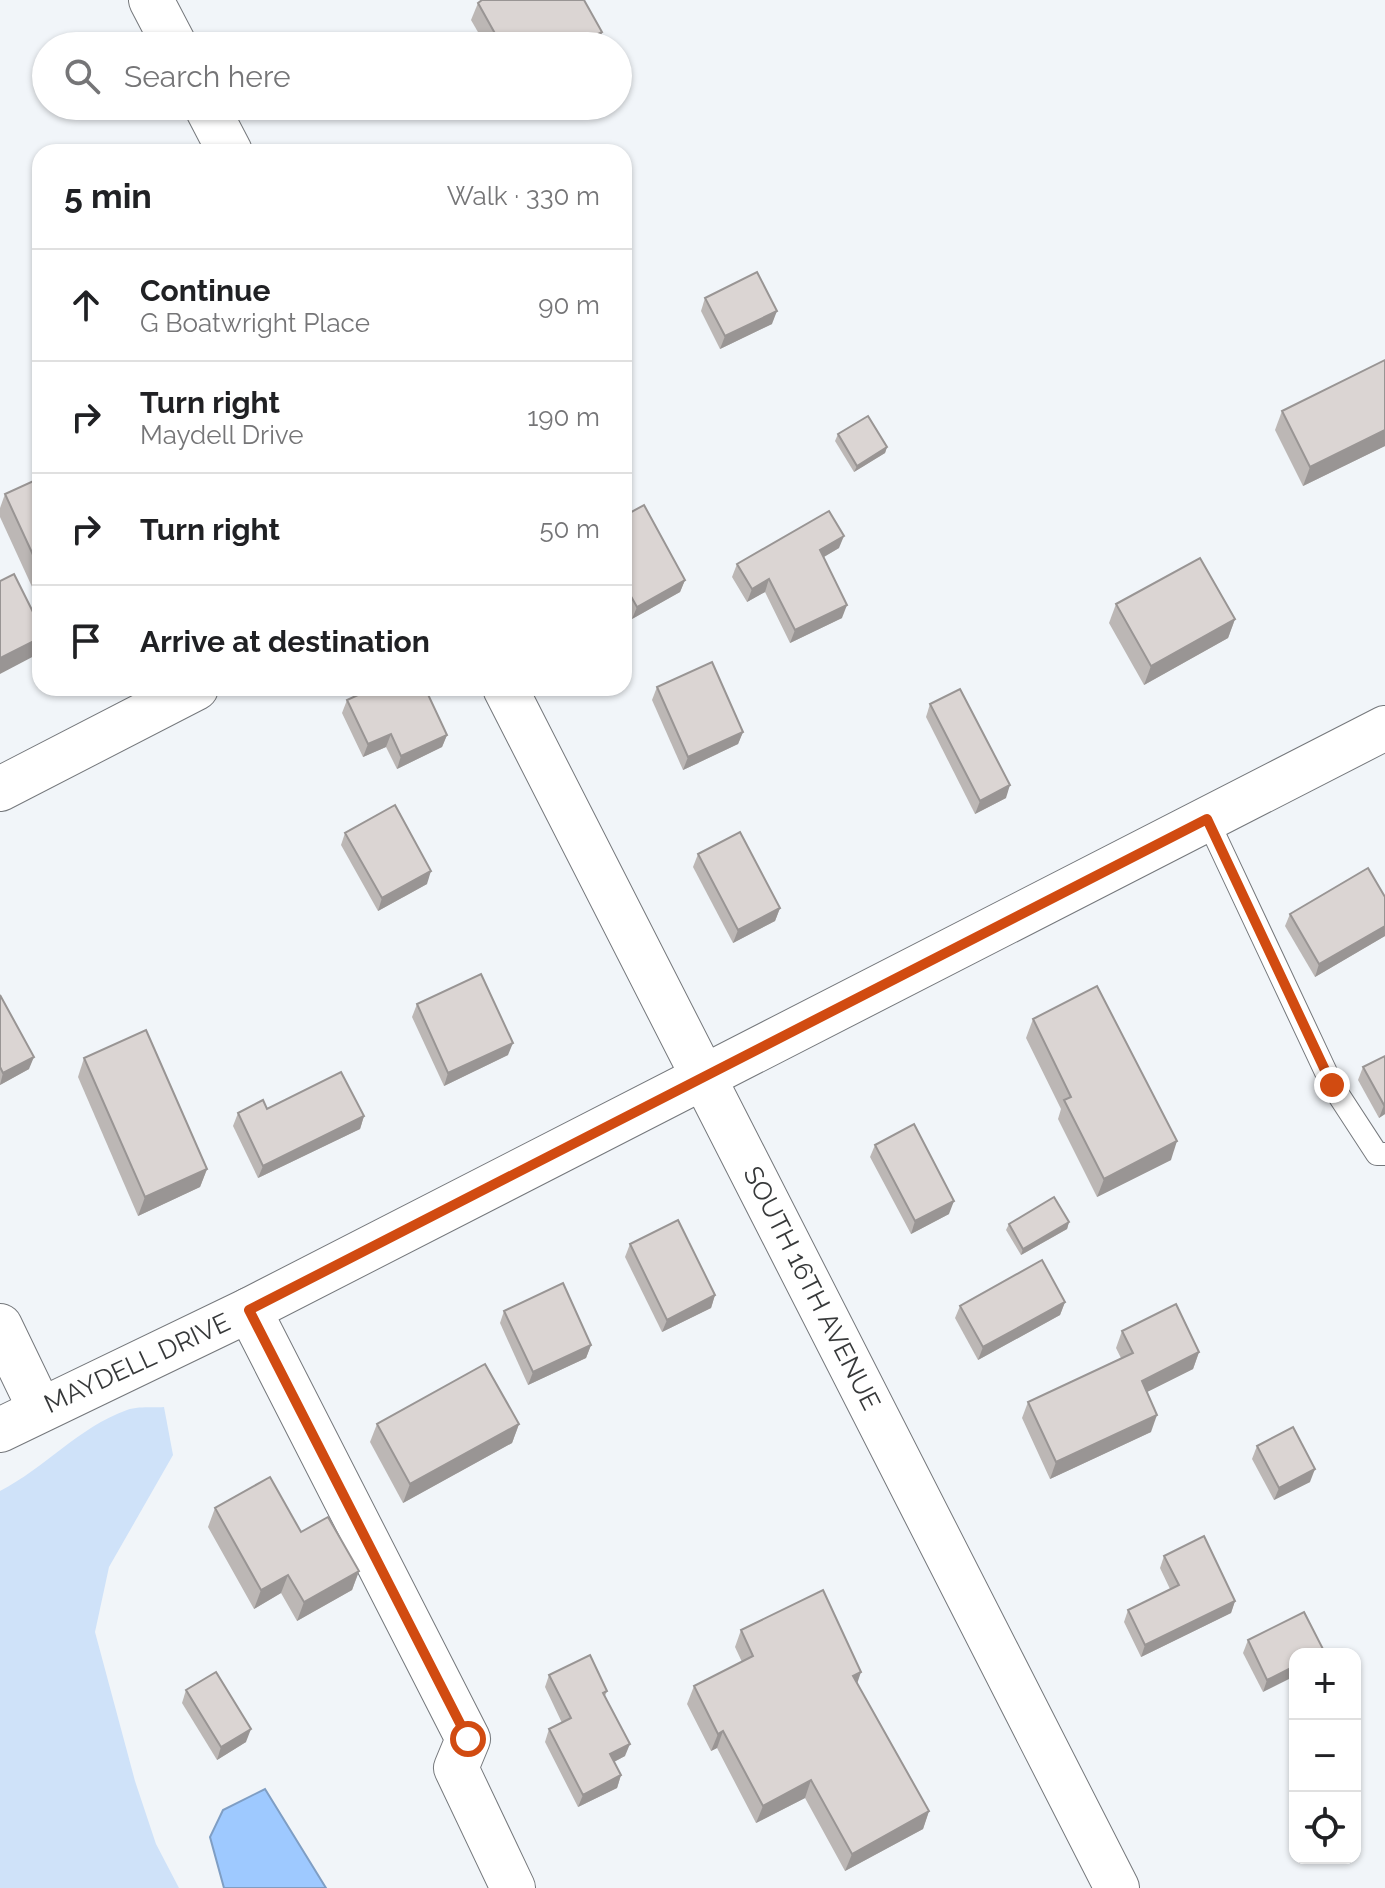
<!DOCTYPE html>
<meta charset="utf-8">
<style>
:root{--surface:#fff;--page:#f6f6f6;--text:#202124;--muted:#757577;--line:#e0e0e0}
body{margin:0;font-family:Raleway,sans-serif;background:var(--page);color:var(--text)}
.controls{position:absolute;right:24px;bottom:24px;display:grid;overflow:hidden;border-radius:16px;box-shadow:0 2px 6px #0004}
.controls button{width:72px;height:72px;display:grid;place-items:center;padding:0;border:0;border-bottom:2px solid var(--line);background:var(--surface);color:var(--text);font:40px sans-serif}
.stop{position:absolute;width:24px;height:24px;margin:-18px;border:6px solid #d14b11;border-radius:50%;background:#fff}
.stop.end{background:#d14b11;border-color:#fff;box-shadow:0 2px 8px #0008}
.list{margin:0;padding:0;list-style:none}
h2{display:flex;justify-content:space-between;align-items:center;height:104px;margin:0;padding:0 32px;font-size:34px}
h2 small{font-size:26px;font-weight:400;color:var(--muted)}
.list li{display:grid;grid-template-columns:52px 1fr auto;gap:24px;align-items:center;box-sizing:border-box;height:112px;padding:0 32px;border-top:2px solid var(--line)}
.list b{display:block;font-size:30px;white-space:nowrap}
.list p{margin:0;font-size:26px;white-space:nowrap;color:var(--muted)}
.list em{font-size:26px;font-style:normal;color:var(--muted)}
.icon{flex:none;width:44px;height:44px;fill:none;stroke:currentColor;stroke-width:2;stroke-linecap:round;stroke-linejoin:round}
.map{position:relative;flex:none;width:1385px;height:1888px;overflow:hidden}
.search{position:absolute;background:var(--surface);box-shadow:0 2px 6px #0004;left:32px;top:32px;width:600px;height:88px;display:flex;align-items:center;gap:20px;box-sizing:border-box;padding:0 28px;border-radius:44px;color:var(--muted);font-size:30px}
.panel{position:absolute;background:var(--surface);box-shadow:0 2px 6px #0004;left:32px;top:144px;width:600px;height:552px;border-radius:24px}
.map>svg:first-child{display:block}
</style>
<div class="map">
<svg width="1385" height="1888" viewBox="0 0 1385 1888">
<rect width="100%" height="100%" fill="#f1f5f9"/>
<path fill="#cfe2f9" d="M164,1407L173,1455L109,1567L95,1632L135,1781L156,1844L179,1888H0V1491C45,1468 79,1427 127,1410C138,1406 153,1408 164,1407Z"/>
<polygon fill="#9ec9ff" stroke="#7f9ec4" stroke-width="2" points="265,1789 326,1888 224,1888 210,1837 223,1810"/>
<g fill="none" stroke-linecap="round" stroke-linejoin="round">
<defs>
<polyline id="lane" points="1207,819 1332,1085 1377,1154 1385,1154"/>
<g id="street">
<polyline points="151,0 175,46"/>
<polyline points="206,106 230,152"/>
<polyline points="505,688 1117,1888"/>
<polyline points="0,789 196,688"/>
<polyline points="249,1310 468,1739 456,1768 513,1888"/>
<polyline points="0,1326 40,1409"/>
</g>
<polyline id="secondary" points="0,1430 249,1310 1385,728"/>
</defs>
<use href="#lane" stroke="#75787c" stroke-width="24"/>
<use href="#street" stroke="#75787c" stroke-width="46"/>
<use href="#secondary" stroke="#75787c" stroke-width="46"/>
<use href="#lane" stroke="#fff" stroke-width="22"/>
<use href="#street" stroke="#fff" stroke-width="44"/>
<use href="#secondary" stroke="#fff" stroke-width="44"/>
</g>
<g fill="#bcb7b5">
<polygon points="478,3 602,32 597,46 486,46 471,20"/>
<polygon points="705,298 772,324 720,349 701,311"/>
<polygon points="1385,360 1385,446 1303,486 1275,430 1282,411"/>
<polygon points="838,434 887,447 885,453 854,472 835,441"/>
<polygon points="40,478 40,586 33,589 0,517 0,508 5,494"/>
<polygon points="624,516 685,580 680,592 632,619 624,605"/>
<polygon points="839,548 824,557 842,618 790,643 765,592 747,602 732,577 737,564"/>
<polygon points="1116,604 1235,619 1228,638 1144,685 1109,623"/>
<polygon points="657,687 743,732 738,744 683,770 652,700"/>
<polygon points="347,700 447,735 442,747 397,769 386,747 363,757 342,713"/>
<polygon points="930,704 1006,798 975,814 926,717"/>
<polygon points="345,833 427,884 378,911 341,845"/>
<polygon points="698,854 780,908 775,921 733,943 693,867"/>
<polygon points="1385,897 1385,936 1315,977 1285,926 1290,914"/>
<polygon points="0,995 29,1069 0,1085"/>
<polygon points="417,1004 508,1055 444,1086 412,1017"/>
<polygon points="1033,1019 1171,1160 1097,1197 1058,1119 1061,1109 1026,1038"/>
<polygon points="1385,1056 1385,1114 1379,1118 1358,1080 1363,1067"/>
<polygon points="84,1058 207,1169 200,1187 138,1216 78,1077"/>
<polygon points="267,1109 364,1116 360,1129 258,1178 233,1126 238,1113"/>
<polygon points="875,1145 949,1214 911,1234 870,1157"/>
<polygon points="1069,1222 1067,1229 1021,1255 1006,1230 1009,1224"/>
<polygon points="630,1244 715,1295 711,1308 662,1332 625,1257"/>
<polygon points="1065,1302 1060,1315 978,1360 955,1318 960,1306"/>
<polygon points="504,1311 591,1345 586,1358 528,1385 500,1323"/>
<polygon points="1122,1331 1199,1352 1193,1369 1147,1392 1151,1432 1050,1479 1022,1418 1028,1402 1121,1358 1116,1348"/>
<polygon points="377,1424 519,1424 512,1443 403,1503 370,1442"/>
<polygon points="1257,1446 1310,1482 1274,1500 1252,1459"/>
<polygon points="215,1508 301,1532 359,1571 352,1590 297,1621 281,1593 254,1609 208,1527"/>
<polygon points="1164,1556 1235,1601 1231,1613 1141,1657 1124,1622 1128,1610 1170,1589 1160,1568"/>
<polygon points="1304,1612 1263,1692 1243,1653 1248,1640"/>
<polygon points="741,1630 857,1683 929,1811 923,1829 845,1871 805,1798 756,1823 717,1748 711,1751 687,1704 694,1686 742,1662 735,1647"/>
<polygon points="549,1675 607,1691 605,1696 625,1756 614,1762 621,1775 617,1788 578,1807 545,1742 549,1729 562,1723 545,1687"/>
<polygon points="186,1690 246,1742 217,1760 182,1703"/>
</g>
<g fill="#999594">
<polygon points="602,32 597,46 576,46"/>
<polygon points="777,311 772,324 720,349 725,336"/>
<polygon points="1385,430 1385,446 1303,486 1310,467"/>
<polygon points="887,447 885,453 854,472 857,466"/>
<polygon points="844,536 839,548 815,562 820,550"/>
<polygon points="40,570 40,586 33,589"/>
<polygon points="769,579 765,592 747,602 752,589"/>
<polygon points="685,580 680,592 632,619 637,607"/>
<polygon points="847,605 842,618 790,643 795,630"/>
<polygon points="1235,619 1228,638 1144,685 1151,666"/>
<polygon points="40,638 40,650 38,654 0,674 0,658"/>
<polygon points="743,732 738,744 683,770 688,757"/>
<polygon points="391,734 386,747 363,757 368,744"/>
<polygon points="447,735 442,747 397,769 401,756"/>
<polygon points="1010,785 1006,798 975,814 980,801"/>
<polygon points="431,871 427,884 378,911 382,898"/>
<polygon points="780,908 775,921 733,943 738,930"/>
<polygon points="1385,926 1385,936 1315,977 1319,964"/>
<polygon points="513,1043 508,1055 444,1086 448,1073"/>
<polygon points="34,1057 29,1069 0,1085 3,1073"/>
<polygon points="1385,1104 1385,1114 1379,1118 1384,1105"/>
<polygon points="364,1116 360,1129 258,1178 263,1166"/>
<polygon points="1177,1141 1171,1160 1097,1197 1104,1179"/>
<polygon points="207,1169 200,1187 138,1216 145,1197"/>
<polygon points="954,1201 949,1214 911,1234 915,1221"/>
<polygon points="1069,1222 1067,1229 1021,1255 1023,1249"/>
<polygon points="715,1295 711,1308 662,1332 667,1320"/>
<polygon points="1065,1302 1060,1315 978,1360 983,1347"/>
<polygon points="591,1345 586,1358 528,1385 533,1372"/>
<polygon points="1199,1352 1193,1369 1135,1398 1142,1381"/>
<polygon points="1157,1415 1151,1432 1050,1479 1056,1462"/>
<polygon points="519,1424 512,1443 403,1503 410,1484"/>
<polygon points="1315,1469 1310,1482 1274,1500 1279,1488"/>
<polygon points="359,1571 352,1590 297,1621 304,1602"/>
<polygon points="288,1575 281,1593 254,1609 261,1590"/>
<polygon points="1235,1601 1231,1613 1141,1657 1145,1645"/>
<polygon points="1295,1666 1295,1676 1263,1692 1267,1680"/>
<polygon points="861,1672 855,1690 853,1676"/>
<polygon points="251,1729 246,1742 217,1760 221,1747"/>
<polygon points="723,1731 717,1748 711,1751 718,1734"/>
<polygon points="630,1744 625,1756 606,1766 610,1754"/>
<polygon points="621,1775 617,1788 578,1807 583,1795"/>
<polygon points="811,1780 805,1798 756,1823 763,1806"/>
<polygon points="929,1811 923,1829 845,1871 852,1854"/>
</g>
<g fill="#dbd5d3" stroke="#999594" stroke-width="2">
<polygon points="482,0 584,0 602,32 576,46 502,46 478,3"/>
<polygon points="757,272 777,311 725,336 705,298"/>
<polygon points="1385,360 1385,430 1310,467 1282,411"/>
<polygon points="868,416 887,447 857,466 838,434"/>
<polygon points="40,478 40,570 5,494"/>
<polygon points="644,505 685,580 637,607 624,584 624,516"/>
<polygon points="829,511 844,536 820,550 847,605 795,630 769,579 752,589 737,564"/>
<polygon points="1200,558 1235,619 1151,666 1116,604"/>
<polygon points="14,574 40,626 40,638 0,658 0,581"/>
<polygon points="712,662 743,732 688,757 657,687"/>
<polygon points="373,688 425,688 447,735 401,756 391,734 368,744 347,700"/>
<polygon points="960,689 1010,785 980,801 930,704"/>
<polygon points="395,805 431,871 382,898 345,833"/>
<polygon points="740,832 780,908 738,930 698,854"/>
<polygon points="1368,868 1385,897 1385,926 1319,964 1290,914"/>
<polygon points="481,974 513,1043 448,1073 417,1004"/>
<polygon points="1097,986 1177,1141 1104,1179 1064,1100 1071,1097 1033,1019"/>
<polygon points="0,995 34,1057 3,1073 0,1067"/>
<polygon points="146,1030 207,1169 145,1197 84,1058"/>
<polygon points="1385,1056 1385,1104 1384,1105 1363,1067"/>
<polygon points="341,1072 364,1116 263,1166 238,1113 263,1100 267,1109"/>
<polygon points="914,1124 954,1201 915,1221 875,1145"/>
<polygon points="1054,1197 1069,1222 1023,1249 1009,1224"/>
<polygon points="678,1220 715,1295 667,1320 630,1244"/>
<polygon points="1042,1260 1065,1302 983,1347 960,1306"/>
<polygon points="563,1283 591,1345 533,1372 504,1311"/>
<polygon points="1176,1304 1199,1352 1142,1381 1157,1415 1056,1462 1028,1402 1133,1353 1122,1331"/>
<polygon points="485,1364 519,1424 410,1484 377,1424"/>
<polygon points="1293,1427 1315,1469 1279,1488 1257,1446"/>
<polygon points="270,1477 301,1532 328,1517 359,1571 304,1602 288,1575 261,1590 215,1508"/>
<polygon points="1204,1536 1235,1601 1145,1645 1128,1610 1179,1585 1164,1556"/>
<polygon points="823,1590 861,1672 853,1676 929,1811 852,1854 811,1780 763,1806 723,1731 718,1734 694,1686 753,1656 741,1630"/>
<polygon points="1304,1612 1324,1651 1319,1654 1295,1654 1295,1666 1267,1680 1248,1640"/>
<polygon points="590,1655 607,1691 603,1693 630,1744 610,1754 621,1775 583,1795 549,1729 571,1718 549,1675"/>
<polygon points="216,1672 251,1729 221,1747 186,1690"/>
</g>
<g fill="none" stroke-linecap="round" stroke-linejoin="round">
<polyline stroke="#d14b11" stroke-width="10" points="468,1739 249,1310 1207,819 1332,1085"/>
</g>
<g text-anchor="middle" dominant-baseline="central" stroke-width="8" stroke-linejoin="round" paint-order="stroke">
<g font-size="26" fill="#37393a" stroke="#fff">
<text transform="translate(812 1288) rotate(63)">SOUTH 16TH AVENUE</text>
<text transform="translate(137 1363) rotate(-25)">MAYDELL DRIVE</text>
</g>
</g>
</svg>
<div class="controls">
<button>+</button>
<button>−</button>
<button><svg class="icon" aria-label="locate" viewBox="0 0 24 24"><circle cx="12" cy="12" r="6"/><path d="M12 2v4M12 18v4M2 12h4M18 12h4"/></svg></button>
</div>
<div class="stop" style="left:468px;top:1739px"></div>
<div class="stop end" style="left:1332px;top:1085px"></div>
<div class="search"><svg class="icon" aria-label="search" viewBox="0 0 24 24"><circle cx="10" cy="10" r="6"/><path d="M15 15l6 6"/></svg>Search here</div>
<section class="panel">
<h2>5 min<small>Walk · 330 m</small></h2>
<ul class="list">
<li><svg class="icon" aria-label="ahead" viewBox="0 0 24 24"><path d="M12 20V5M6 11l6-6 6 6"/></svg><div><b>Continue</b><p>G Boatwright Place</p></div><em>90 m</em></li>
<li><svg class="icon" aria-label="right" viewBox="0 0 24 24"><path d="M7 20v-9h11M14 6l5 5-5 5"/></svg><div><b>Turn right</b><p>Maydell Drive</p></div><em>190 m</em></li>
<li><svg class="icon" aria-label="right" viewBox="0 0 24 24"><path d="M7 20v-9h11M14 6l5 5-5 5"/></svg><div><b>Turn right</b></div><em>50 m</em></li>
<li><svg class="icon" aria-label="arrive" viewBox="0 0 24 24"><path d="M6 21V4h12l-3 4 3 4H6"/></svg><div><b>Arrive at destination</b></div></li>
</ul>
</section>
</div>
